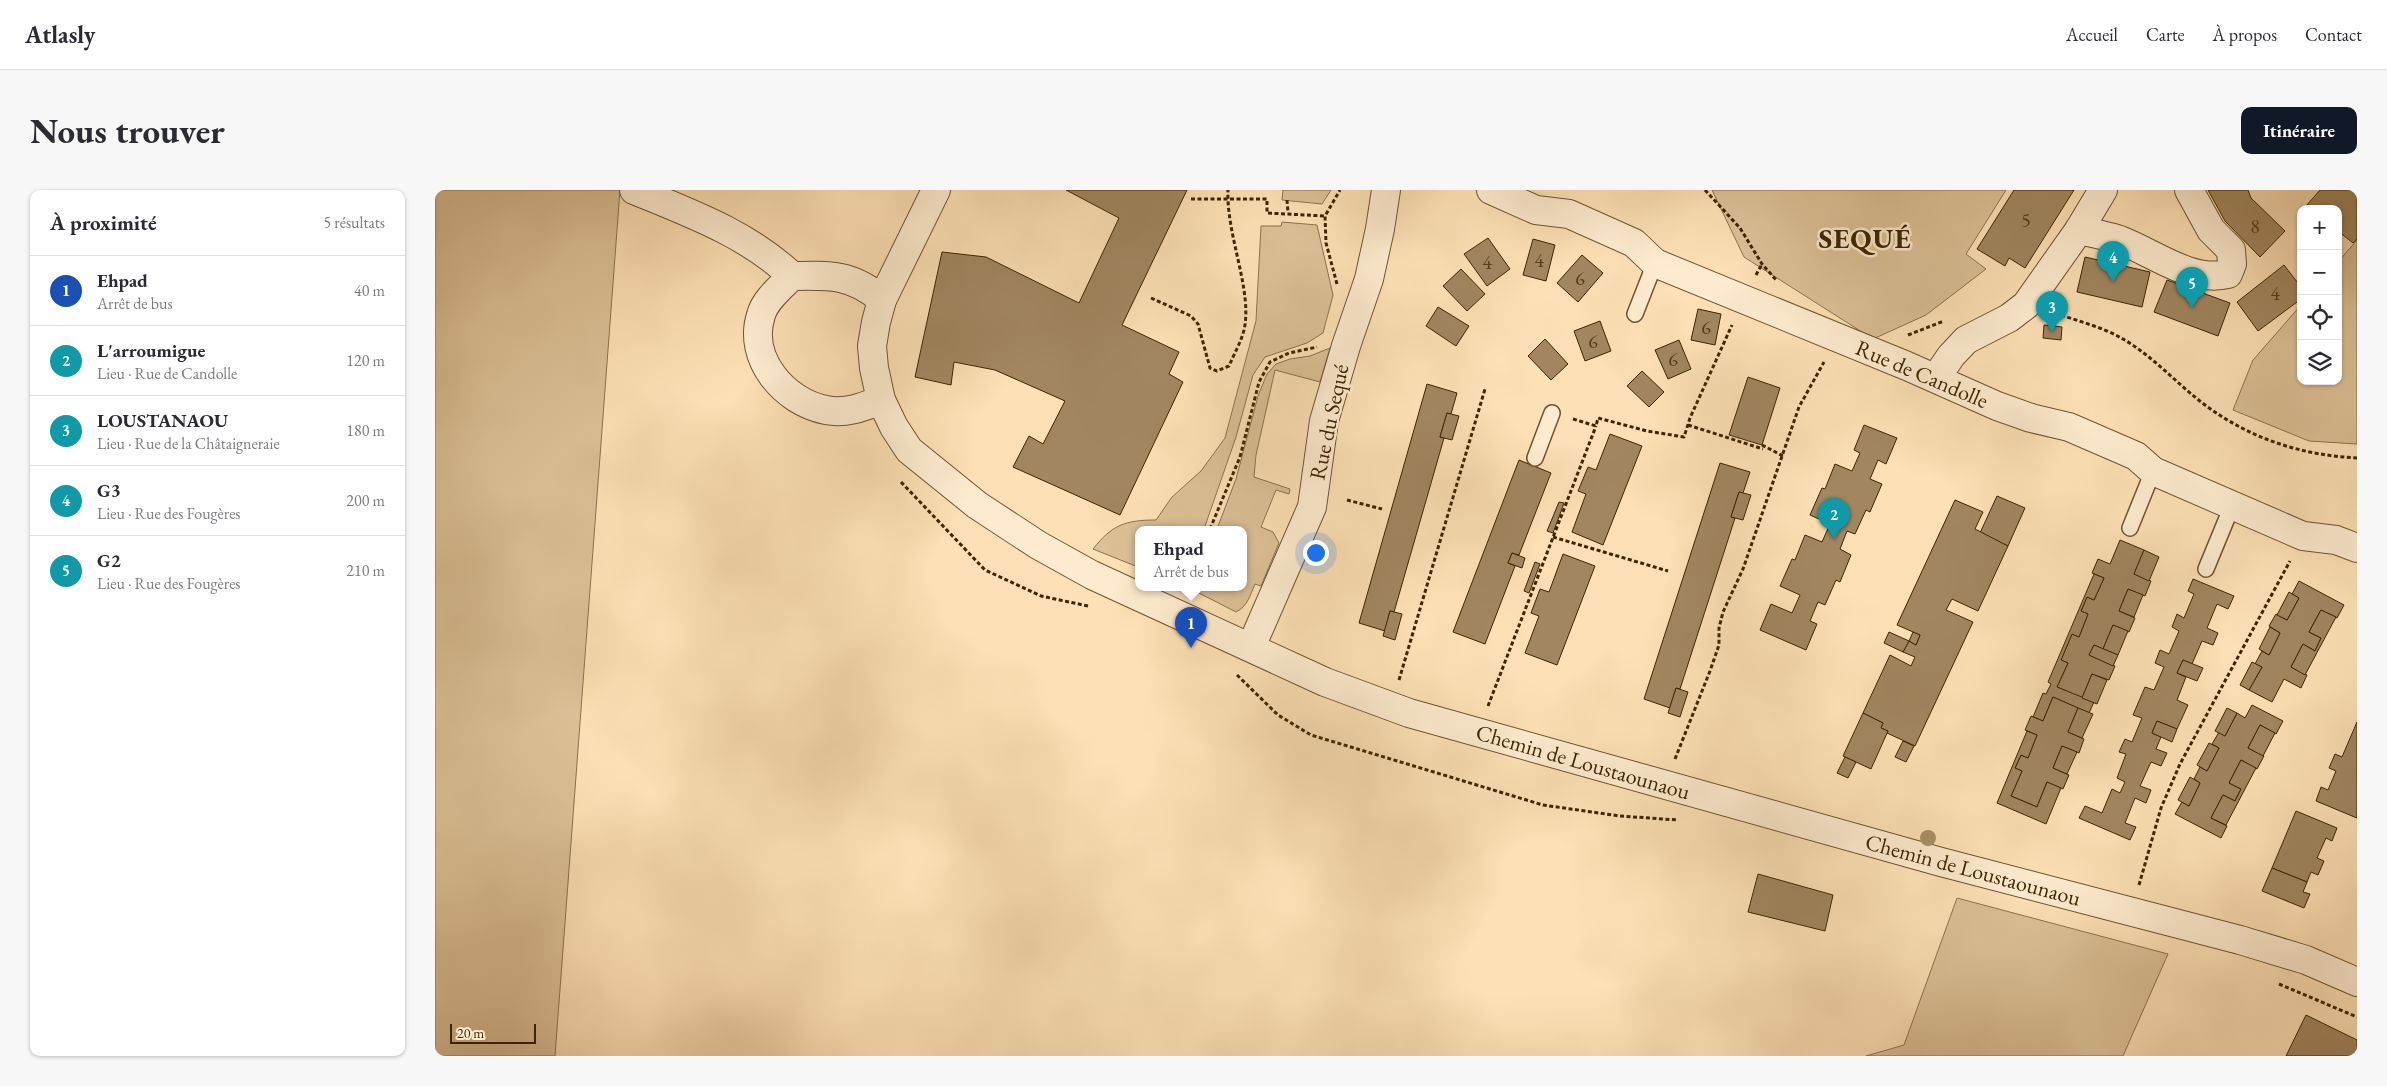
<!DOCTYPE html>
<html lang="fr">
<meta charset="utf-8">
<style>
:root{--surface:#fff;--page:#f7f7f7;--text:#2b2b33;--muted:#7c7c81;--line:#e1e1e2;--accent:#111827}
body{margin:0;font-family:"EB Garamond",serif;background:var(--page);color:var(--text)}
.controls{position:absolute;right:15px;top:15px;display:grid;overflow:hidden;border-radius:10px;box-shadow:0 1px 4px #0004}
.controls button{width:45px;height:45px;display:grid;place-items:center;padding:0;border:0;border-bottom:1px solid var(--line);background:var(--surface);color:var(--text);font:25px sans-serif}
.scale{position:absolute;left:15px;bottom:12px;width:86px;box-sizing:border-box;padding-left:5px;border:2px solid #3d2501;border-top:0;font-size:14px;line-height:18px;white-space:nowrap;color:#3d2501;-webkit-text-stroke:4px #feebcf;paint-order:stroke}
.you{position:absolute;left:880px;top:362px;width:18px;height:18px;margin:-12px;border:4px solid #fff;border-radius:50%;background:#1a73e8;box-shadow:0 0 0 8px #1a73e833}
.badge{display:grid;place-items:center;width:32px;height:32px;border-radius:50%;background:var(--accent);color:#fff;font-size:16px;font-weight:700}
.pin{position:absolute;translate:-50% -41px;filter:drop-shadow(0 1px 2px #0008)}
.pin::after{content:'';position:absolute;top:26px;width:18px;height:15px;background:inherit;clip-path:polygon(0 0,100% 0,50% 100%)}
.popup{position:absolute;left:700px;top:336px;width:112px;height:65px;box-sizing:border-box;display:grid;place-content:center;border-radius:10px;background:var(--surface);filter:drop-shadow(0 1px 4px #0005);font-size:16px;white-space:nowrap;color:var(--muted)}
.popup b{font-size:19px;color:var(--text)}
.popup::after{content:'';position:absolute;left:50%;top:100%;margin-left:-10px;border:10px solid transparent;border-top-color:var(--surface)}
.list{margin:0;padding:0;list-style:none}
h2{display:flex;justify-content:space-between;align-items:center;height:65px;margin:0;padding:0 20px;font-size:21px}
h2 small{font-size:16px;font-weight:400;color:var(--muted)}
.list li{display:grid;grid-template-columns:32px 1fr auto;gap:15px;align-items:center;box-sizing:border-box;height:70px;padding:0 20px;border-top:1px solid var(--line)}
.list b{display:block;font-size:19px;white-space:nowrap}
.list p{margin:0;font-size:16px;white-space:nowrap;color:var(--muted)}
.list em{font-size:16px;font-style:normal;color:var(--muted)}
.icon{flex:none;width:28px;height:28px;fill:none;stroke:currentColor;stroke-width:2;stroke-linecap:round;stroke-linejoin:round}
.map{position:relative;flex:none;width:1922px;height:866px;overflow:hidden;border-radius:10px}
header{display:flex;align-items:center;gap:30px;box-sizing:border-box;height:70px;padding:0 25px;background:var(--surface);border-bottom:1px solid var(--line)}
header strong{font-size:24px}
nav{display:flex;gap:28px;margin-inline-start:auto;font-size:18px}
.intro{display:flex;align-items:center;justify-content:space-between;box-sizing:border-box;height:120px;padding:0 30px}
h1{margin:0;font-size:35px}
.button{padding:12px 22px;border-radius:10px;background:var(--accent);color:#fff;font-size:18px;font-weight:700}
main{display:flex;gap:30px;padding:0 30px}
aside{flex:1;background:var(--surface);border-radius:10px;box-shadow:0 1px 4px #0004}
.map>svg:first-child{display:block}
</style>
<header>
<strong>Atlasly</strong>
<nav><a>Accueil</a><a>Carte</a><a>À propos</a><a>Contact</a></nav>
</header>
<div class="intro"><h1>Nous trouver</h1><a class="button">Itinéraire</a></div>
<main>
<aside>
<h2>À proximité<small>5 résultats</small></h2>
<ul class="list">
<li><span class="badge" style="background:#1a4fb4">1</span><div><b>Ehpad</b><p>Arrêt de bus</p></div><em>40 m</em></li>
<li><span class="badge" style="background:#0f9aa8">2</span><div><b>L'arroumigue</b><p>Lieu · Rue de Candolle</p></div><em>120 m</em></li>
<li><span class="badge" style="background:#0f9aa8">3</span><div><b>LOUSTANAOU</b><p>Lieu · Rue de la Châtaigneraie</p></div><em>180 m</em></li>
<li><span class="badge" style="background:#0f9aa8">4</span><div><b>G3</b><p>Lieu · Rue des Fougères</p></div><em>200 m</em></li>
<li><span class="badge" style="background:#0f9aa8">5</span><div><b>G2</b><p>Lieu · Rue des Fougères</p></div><em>210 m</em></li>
</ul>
</aside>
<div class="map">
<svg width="1922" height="866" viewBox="0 0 1922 866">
<rect width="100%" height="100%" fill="#fde0b5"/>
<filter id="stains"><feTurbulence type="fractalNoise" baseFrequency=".004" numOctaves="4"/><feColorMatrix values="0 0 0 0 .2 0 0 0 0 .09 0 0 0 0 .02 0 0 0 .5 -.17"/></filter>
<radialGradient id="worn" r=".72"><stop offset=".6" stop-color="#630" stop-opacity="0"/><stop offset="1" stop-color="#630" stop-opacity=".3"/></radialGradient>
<g fill="#dcc096" stroke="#8c724c">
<polygon points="0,0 185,0 120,866 0,866"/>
<polygon points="848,0 896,0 887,14 847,10"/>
<polygon points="1277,0 1571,0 1531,64 1551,79 1491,125 1438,149 1309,67"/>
<path d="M847,32L882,35L898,105L888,143L872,153L830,167L818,185L801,247L769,339H704L703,377L658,359C677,335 690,330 721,330L737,307L766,281L790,248L821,131L826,36H846Z"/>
<polygon points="1922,50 1922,254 1874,251 1798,220 1818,170 1866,115 1866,191 1903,191 1903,72"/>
<path d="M895,158L885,192L840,180L821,265L819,287L855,299L854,304L841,300L826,337L838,342L844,353L826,396L820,394C815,405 813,416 801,422L754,398L808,397V339H782L801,289L823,206L832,184L841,174L855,169L875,166Z"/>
<polygon points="1522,708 1733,764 1688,866 1431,866 1469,855"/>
</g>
<g fill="#a1865f" stroke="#3d2501">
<polygon points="631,0 752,0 687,135 744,162 734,184 748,192 685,325 578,277 594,246 608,254 630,211 560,180 519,172 516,195 480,187 507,62 551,67 644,113 684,28"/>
<polygon points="1579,0 1639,0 1590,78 1574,68 1570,76 1542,59"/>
<polygon points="1773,0 1813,0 1816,8 1850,41 1825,67 1790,31"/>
<polygon points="1885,0 1922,0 1922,49 1918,53 1903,41 1903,19 1875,19 1871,16"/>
<polygon points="1053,48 1075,79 1052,96 1029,64"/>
<polygon points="1098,49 1120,55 1111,91 1088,85"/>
<polygon points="1147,65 1168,83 1143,112 1122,93"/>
<polygon points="1650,67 1715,82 1707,117 1642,102"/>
<polygon points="1849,75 1866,97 1866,109 1823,141 1802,112"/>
<polygon points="1026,79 1050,104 1032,121 1008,96"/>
<polygon points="1732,90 1795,113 1783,146 1719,122"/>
<polygon points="1003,117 1034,136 1021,156 991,136"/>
<polygon points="1263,119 1286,124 1280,155 1256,150"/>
<polygon points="1165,131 1176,161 1150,171 1139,141"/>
<polygon points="1609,135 1627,137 1626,150 1608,148"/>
<polygon points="1110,149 1133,174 1116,190 1093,166"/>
<polygon points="1244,150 1256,179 1233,189 1220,160"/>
<polygon points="1207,181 1229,202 1214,217 1192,196"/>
<polygon points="1313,187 1345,198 1327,255 1294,245"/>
<polygon points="992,194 1022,203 1016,224 1012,223 1005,247 1009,248 959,422 955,421 950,441 924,433"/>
<polygon points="1012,223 1024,226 1017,250 1005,247"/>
<polygon points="1429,235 1462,248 1451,274 1443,270 1435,289 1447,294 1435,322 1431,320 1420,344 1412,341 1405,359 1416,365 1405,392 1401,390 1390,415 1383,412 1375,431 1382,434 1371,460 1325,440 1336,414 1357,423 1365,405 1345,396 1357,369 1360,370 1370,345 1387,352 1395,334 1375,325 1387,298 1390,299 1400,274 1417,281 1425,263 1419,260"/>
<polygon points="1175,244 1207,256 1168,355 1137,342 1151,304 1143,301 1153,277 1161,280"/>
<polygon points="1084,270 1116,283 1084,365 1077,363 1073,373 1080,376 1050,454 1018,442"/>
<polygon points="1285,273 1315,282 1308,303 1304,302 1296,327 1300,328 1245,499 1241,498 1235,518 1209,509"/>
<polygon points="1304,302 1316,305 1308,330 1296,327"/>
<polygon points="1562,306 1590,318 1573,356 1545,343"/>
<polygon points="1520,310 1548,322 1540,339 1573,356 1543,421 1517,409 1511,420 1538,432 1480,556 1452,543 1453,541 1446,538 1448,533 1428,523 1455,465 1476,476 1480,467 1468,462 1474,451 1481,455 1485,445 1462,435"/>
<polygon points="1124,312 1129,313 1118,343 1112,341"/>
<polygon points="1685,350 1709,360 1699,384 1716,391 1710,406 1693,399 1684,421 1700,428 1694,442 1678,435 1668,459 1659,455 1654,465 1680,476 1674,490 1657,484 1647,508 1622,497 1633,473 1626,470 1637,444 1644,447 1653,424 1646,421 1652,407 1659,410 1669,388 1657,383 1663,369 1675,374"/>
<polygon points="1709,360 1724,367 1714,391 1699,384"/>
<polygon points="1077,363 1090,368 1087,378 1073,373"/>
<polygon points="1128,364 1160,376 1122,475 1090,463 1104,426 1096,423 1105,399 1114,402"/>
<polygon points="1100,372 1105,374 1094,403 1089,401"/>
<polygon points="1659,384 1669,388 1659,410 1652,407 1646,421 1653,424 1644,447 1637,444 1626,470 1633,473 1622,497 1659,512 1654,523 1618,507 1608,531 1598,527 1608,503 1611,504 1616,494 1613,492"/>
<polygon points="1758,389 1799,406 1793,419 1782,414 1772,438 1783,443 1778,455 1767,451 1757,474 1748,470 1742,483 1751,487 1742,510 1753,515 1742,539 1722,531 1717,543 1726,547 1721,559 1732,563 1726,576 1716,572 1705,596 1716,600 1711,613 1700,608 1690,633 1701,637 1695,650 1644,628 1650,616 1667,623 1677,599 1685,603 1690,592 1682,588 1691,564 1684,562 1690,549 1697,552 1707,528 1698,525 1710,497 1719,500 1729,477 1720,473 1725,460 1734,464 1744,441 1737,437 1742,424 1749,428 1759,404 1753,401"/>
<polygon points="1864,391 1909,415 1902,428 1886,420 1874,442 1886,448 1880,461 1868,454 1856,477 1872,485 1866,498 1849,489 1837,512 1814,500 1827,477 1820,474 1827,461 1834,465 1845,443 1834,436 1841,424 1852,430 1864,408 1857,404"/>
<polygon points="1693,399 1708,405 1699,427 1684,421"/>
<polygon points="1854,402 1864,408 1852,430 1842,425"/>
<polygon points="1886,420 1901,427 1870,485 1856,477 1868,454 1880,461 1886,448 1874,442"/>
<polygon points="955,421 967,424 960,450 948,446"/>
<polygon points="1678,435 1693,441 1683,465 1668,459"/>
<polygon points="1835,437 1845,443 1834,465 1824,459"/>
<polygon points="1454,442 1474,451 1468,462 1449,453"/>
<polygon points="1478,442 1485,445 1481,455 1474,451"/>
<polygon points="1659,455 1683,465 1678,476 1654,465"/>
<polygon points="1748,470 1768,478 1762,491 1742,483"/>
<polygon points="1817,472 1827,477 1814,500 1805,495"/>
<polygon points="1657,484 1672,490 1662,514 1647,508"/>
<polygon points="1241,498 1253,502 1245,527 1233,523"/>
<polygon points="1618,507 1643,518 1633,542 1649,549 1644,563 1627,556 1618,578 1634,585 1628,599 1612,592 1602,617 1576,606 1587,581 1580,578 1586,565 1593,568 1602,545 1590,540 1596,526 1608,531"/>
<polygon points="1817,515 1848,531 1841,544 1825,535 1813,558 1829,566 1822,579 1806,570 1794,593 1806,599 1800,611 1788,605 1776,628 1792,636 1786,648 1740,624 1747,612 1754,616 1765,593 1759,589 1765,577 1772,581 1784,558 1777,554 1784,542 1790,546 1802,523 1810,528"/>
<polygon points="1643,518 1658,524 1647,548 1633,542"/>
<polygon points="1792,518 1802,523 1790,546 1780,541"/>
<polygon points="1428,523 1448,533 1446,538 1453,541 1436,579 1408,566"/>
<polygon points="1722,531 1742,539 1737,552 1717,543"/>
<polygon points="1922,532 1922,628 1881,611 1886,597 1893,600 1901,581 1894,578 1900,564 1907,567"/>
<polygon points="1825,535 1840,543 1828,566 1813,558"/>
<polygon points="1592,541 1602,545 1593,568 1586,565 1580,578 1587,581 1576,606 1602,617 1612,592 1626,598 1611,634 1562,613"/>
<polygon points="1468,551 1479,556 1471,572 1460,567"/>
<polygon points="1774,553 1784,558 1772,581 1762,575"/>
<polygon points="1627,556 1642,562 1632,584 1618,578"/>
<polygon points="1410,567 1421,572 1413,588 1402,583"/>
<polygon points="1806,570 1821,578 1791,635 1776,628 1788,605 1800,611 1806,599 1794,593"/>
<polygon points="1755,587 1765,593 1754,616 1743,610"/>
<polygon points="1861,621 1902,638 1897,651 1891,648 1882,668 1889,671 1883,685 1876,682 1872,692 1837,678"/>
<polygon points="1837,678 1872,692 1868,702 1875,704 1869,718 1827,701"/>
<polygon points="1323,684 1398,705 1390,741 1313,722"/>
<polygon points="1871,825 1922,850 1922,866 1851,866"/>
</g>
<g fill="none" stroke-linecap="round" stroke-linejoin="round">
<defs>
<g id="service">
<polyline points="1200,124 1220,73"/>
<polyline points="1100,268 1117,223"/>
<polyline points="1695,338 1718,281"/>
<polyline points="1771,379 1797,316"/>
</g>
<g id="minor">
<path d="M199,0C255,23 313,44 357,86"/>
<polyline points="501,0 447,110 441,132 437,156 439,178 446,210 459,237 474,260 542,315 603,355 657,385 890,492 974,523 1506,672 1805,750 1871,770 1922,792"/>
<polyline points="1056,0 1101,20 1134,24 1199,53 1220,73 1472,176 1562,216 1596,228 1634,237 1701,266 1718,281 1868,346 1901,350 1922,358"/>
<path d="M1644,40C1658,43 1672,46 1685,50C1719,63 1756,93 1793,84L1797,74L1796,60L1776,40L1754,0"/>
<polyline points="1501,188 1516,166 1531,150 1574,128 1591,115 1644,40 1668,0"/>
<path d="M446,210C428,217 411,224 391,220C349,212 312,168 326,125C330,110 346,97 357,86C394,85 418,84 447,110"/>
<polyline points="816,457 877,317 889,231 911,156 934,89 945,39 951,0"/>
</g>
</defs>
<use href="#service" stroke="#6d542e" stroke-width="18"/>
<use href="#minor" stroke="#6d542e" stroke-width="30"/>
<g stroke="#3d2501" stroke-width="3" stroke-dasharray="4 2.5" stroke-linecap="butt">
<polyline points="1270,0 1305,38 1327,74 1342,91"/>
<polyline points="756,9 832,9 832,23 890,26"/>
<polyline points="852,10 853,23"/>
<polyline points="1321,85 1327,74"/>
<polyline points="902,94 891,53 890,26 905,0"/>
<path d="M716,108L756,126L763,134L775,178L782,181L794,176C799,164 806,152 809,140C818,101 791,45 793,0"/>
<path d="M1620,123C1642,131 1668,137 1688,149C1719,167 1742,194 1770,215C1816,249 1866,265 1922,268"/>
<polyline points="1473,145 1509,131"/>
<polyline points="1138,229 1161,236 1163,228 1212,241 1249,247 1255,228 1297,135"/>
<polyline points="1253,235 1328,259"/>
<polyline points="1327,255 1348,266"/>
<polyline points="466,292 550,380 606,406 653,416"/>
<polyline points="912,310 947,319"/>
<polyline points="775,339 805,267 824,192 835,172 854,163 882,157"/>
<polyline points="1118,347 1233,381"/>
<polyline points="802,485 843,525 876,545 1108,615 1185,626 1243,630"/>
<polyline points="964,490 1050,199"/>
<polyline points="1053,516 1161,236"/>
<polyline points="1240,569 1275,481 1284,455 1284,438 1288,422 1308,379 1364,217 1389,172"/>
<polyline points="1704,695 1726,618 1745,574 1855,371"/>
<polyline points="1844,794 1922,827"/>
</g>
<use href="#service" stroke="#feebcf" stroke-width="15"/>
<use href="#minor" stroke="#feebcf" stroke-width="28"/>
</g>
<circle fill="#a98f66" cx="1493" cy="648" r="8"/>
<g text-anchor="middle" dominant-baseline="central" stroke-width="5" stroke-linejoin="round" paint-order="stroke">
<g font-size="20" fill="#563d18">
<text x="1591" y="30">5</text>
<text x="1820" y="36">8</text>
<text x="1104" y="70">4</text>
<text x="1052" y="72">4</text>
<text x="1145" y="88">6</text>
<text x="1840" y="103">4</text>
<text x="1271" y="137">6</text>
<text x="1158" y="151">6</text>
<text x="1238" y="169">6</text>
</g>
<g font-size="22" fill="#3d2501" stroke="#feebcf">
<text transform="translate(1487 184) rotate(23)">Rue de Candolle</text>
<text transform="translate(894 232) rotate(-78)">Rue du Sequé</text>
<text transform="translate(1148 572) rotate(16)">Chemin de Loustaounaou</text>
<text transform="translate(1538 680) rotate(15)">Chemin de Loustaounaou</text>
</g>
<g font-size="28" font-weight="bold" letter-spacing="1" fill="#3d2501" stroke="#feebcf">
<text x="1430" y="48">SEQUÉ</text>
</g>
</g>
<rect width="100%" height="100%" filter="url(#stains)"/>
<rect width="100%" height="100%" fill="url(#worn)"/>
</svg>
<div class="controls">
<button>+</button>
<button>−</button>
<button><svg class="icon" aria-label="locate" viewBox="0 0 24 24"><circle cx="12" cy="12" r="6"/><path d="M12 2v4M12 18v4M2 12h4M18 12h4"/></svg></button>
<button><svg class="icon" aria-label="layers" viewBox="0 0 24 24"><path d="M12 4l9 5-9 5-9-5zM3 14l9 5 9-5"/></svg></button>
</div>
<div class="scale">20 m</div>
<div class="you"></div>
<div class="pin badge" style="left:756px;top:458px;background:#1a4fb4">1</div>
<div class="popup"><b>Ehpad</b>Arrêt de bus</div>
<div class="pin badge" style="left:1399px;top:349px;background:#0f9aa8">2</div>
<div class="pin badge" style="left:1617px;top:142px;background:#0f9aa8">3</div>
<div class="pin badge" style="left:1678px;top:92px;background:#0f9aa8">4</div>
<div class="pin badge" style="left:1757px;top:118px;background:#0f9aa8">5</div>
</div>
</main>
